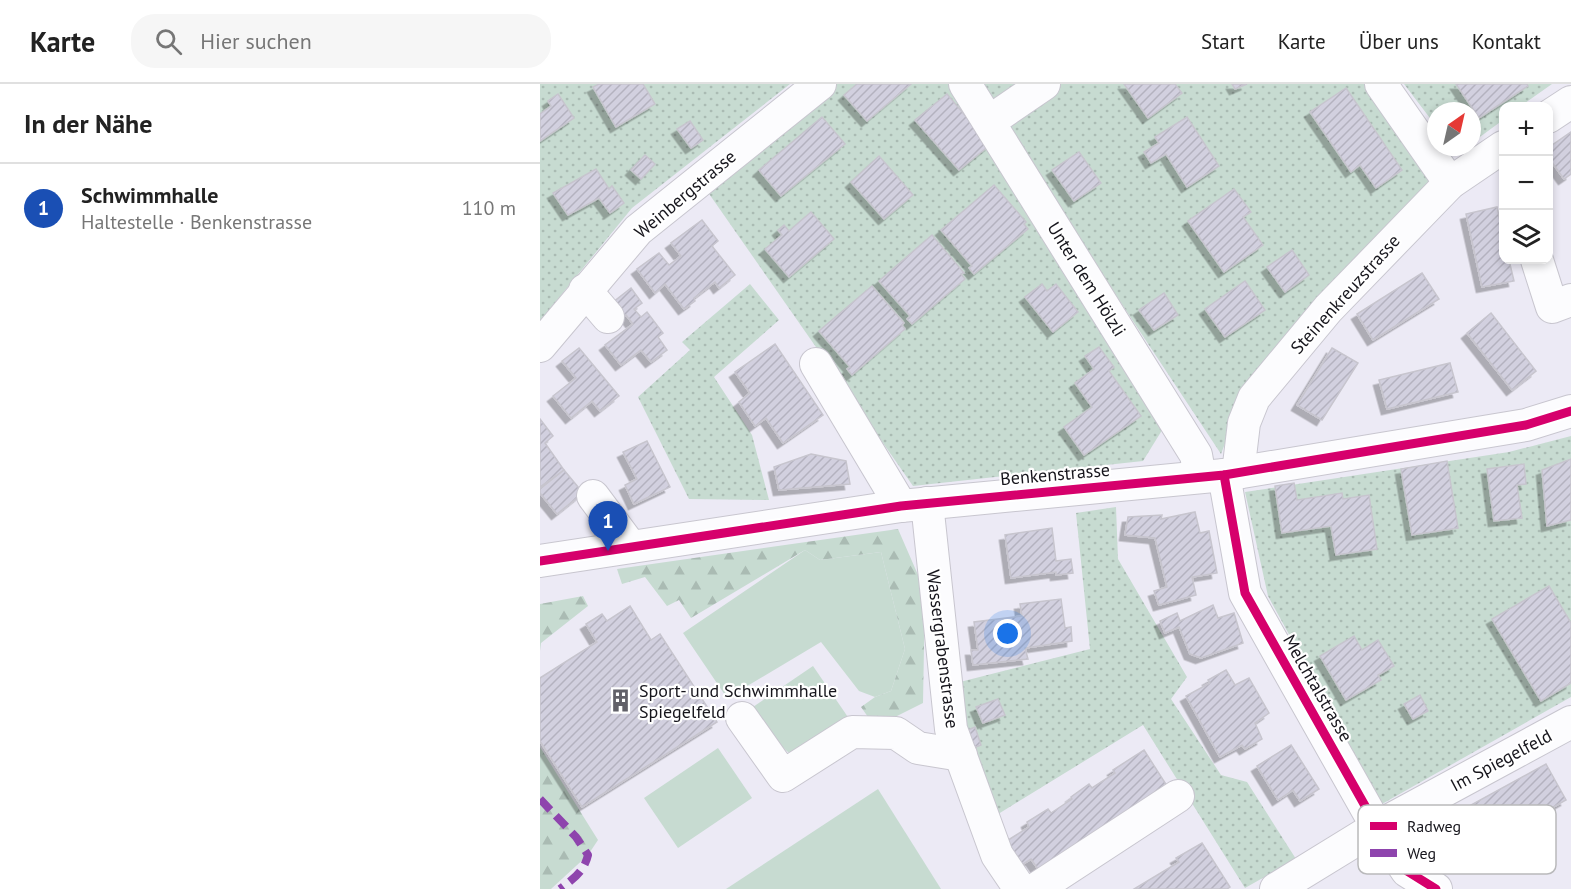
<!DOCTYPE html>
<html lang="de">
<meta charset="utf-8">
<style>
:root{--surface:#fff;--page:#f6f6f6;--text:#222;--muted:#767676;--line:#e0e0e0;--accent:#111827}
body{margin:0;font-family:"PT Sans",sans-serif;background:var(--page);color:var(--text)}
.controls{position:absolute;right:18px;top:18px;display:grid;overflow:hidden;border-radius:12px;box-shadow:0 3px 9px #0003}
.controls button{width:54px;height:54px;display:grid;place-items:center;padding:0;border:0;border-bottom:2px solid var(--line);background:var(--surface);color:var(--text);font:30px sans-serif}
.compass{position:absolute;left:887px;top:18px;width:54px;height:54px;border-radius:50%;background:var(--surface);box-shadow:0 3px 9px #0003;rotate:34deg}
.you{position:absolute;left:468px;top:550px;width:21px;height:21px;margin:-15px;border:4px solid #fff;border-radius:50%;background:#1a73e8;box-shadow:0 0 0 9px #1a73e833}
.badge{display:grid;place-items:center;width:39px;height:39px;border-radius:50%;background:var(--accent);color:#fff;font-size:20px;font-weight:700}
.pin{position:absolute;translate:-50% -50px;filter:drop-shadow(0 2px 3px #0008)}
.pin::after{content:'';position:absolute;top:32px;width:21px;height:18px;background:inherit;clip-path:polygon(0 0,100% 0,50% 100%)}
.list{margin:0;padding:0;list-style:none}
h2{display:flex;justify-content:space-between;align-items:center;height:78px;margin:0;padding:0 24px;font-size:26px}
h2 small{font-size:20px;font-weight:400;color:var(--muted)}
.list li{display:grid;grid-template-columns:39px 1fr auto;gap:18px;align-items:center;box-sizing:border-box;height:90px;padding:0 24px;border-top:2px solid var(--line)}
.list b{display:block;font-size:22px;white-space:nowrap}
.list p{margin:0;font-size:20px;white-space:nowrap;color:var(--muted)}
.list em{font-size:20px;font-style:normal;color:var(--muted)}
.icon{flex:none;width:33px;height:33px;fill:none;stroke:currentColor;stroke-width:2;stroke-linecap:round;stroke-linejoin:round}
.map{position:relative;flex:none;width:1031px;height:805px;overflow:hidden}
header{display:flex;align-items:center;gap:36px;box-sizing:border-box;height:84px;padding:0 30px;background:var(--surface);border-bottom:2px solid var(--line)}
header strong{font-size:28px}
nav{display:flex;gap:33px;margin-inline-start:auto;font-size:21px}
.search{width:420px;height:54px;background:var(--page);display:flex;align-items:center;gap:15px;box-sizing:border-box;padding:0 21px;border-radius:24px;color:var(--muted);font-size:22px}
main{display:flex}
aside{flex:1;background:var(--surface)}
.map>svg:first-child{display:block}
</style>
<header>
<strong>Karte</strong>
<div class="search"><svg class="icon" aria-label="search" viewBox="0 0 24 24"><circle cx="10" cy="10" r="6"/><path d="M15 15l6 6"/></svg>Hier suchen</div>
<nav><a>Start</a><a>Karte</a><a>Über uns</a><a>Kontakt</a></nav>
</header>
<main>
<aside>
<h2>In der Nähe<small></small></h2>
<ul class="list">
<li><span class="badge" style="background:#1a4fb4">1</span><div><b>Schwimmhalle</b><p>Haltestelle · Benkenstrasse</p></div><em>110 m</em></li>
</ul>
</aside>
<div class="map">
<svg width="1031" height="805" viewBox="0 0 1031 805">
<defs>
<pattern id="forest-firs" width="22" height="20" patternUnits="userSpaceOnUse" patternTransform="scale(1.5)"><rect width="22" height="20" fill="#c7dbd1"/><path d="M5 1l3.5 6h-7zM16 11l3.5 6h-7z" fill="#aabbb3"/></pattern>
<pattern id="garden-dots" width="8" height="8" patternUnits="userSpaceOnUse" patternTransform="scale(1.5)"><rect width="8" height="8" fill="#c7dbd1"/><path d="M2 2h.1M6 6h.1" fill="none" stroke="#aabbb3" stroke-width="1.8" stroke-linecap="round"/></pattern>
<pattern id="building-hatch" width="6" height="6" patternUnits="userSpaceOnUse" patternTransform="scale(1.5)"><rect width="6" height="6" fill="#d2d0df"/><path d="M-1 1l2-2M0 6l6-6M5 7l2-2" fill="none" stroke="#b4b2bf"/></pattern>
<filter id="shadow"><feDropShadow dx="-5.5" dy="5.5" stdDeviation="0" flood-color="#0004"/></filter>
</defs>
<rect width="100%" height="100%" fill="#eceaf5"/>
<g fill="#c7dbd1">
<polygon points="265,466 280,476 341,468 365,565 351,607 335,613 319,607 281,558 187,614 143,549"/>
<polygon points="273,582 312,639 263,667 249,669 238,659 213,623"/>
<polygon points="178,664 212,714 138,764 104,714"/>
<polygon points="338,705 401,805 186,805"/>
</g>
<g fill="url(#forest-firs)">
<polygon points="358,445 385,507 383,619 335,643 321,623 335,613 351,607 365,565 341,468 280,476 265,466 151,534 139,516 127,522 105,493 82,500 77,485"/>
<polygon points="43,512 48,522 1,559 0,567 0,520"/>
<polygon points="0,663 58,756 48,771 11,805 0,805"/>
</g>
<g fill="url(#garden-dots)">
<polygon points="0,0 250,0 92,124 0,237"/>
<polygon points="296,0 420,0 624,343 603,377 373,402 165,104"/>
<polygon points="436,0 826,0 893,94 707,301 681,370"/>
<polygon points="864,0 1012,0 981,22 963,22 963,36 933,58 932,27 896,27 896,42"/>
<polygon points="210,200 239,236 174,293 212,351 229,416 149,415 98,313 150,266 142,258"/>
<polygon points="1031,352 1031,613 842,720 728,512 705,408 969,368"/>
<polygon points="576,423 578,475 647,593 631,615 681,691 707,698 756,775 705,804 603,641 455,732 428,666 416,599 550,565 536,429"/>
</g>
<g fill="url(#building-hatch)" stroke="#c7c5ce" stroke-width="1.5" filter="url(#shadow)">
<polygon points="59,0 103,0 115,20 76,43 53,3"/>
<polygon points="317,0 371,0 327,37 304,11"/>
<polygon points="584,0 635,0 642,9 608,34"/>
<polygon points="692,0 707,0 695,5"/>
<polygon points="916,0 987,0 988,2 939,34"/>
<polygon points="806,4 862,86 836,104 820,81 811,88 770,28"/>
<polygon points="18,10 34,34 0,57 0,30 11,22 8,17"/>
<polygon points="407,10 450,61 419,86 375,36"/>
<polygon points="282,33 305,60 241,112 219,86"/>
<polygon points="647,33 679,82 647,103 626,70 611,79 604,68 619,59 615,53"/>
<polygon points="150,37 163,56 151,64 137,45"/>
<polygon points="1031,48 1031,90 1024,95 1008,73 1008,64"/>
<polygon points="539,68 561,99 534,117 512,86"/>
<polygon points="105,71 115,80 101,95 91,86"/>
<polygon points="339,72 373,111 344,135 311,98"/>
<polygon points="56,85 69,105 72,102 84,119 70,129 59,114 28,131 13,109"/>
<polygon points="454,101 486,138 484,140 488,145 434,190 429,184 432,182 401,146"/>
<polygon points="694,105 711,128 703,133 723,161 684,188 648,137"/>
<polygon points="957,123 963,151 963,176 969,176 974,197 942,203 926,130"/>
<polygon points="271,128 294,155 249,193 225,165 242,151 238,146 244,141 249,147"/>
<polygon points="162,136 178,157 172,162 195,191 179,204 175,198 154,214 155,217 144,225 125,200 115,209 97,185 119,169 129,181 141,172 131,159"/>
<polygon points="392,151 424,189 421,190 425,195 372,240 367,235 370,232 339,197"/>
<polygon points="752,166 769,191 745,208 727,183"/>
<polygon points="882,189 899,215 833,256 817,230"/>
<polygon points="705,197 725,226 685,253 665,225"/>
<polygon points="502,200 507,207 516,200 538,228 513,248 485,213"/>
<polygon points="332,202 364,239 362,241 365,245 312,291 307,285 310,283 279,247"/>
<polygon points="91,204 102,219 94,225 101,233 107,228 123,249 118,253 127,266 111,278 101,266 81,281 65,261 93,240 86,231 82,233 72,219"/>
<polygon points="624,209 638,231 614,246 599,226"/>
<polygon points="951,229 996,287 972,306 927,249"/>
<polygon points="235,260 283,331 243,359 226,334 215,342 199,318 210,309 195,288"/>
<polygon points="559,263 574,283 569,287 601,332 544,371 524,343 552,323 535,299 554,285 545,272"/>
<polygon points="39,264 79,312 60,327 52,317 31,334 13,312 36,294 22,277"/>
<polygon points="792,264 818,279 782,336 757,321"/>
<polygon points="910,279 918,308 847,325 839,296"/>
<polygon points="0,335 13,352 5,359 24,386 0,403"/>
<polygon points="107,357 130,403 94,420 85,401 97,395 83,368"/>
<polygon points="271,370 306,377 310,400 239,406 234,383"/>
<polygon points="1031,375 1031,436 1007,442 1002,386"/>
<polygon points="907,377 918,444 872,451 861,385"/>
<polygon points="984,380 986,400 977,401 982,434 954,437 947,385"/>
<polygon points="24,386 43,409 17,430 0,409 0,405"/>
<polygon points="754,399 757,416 802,409 803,415 829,411 837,465 796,471 791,442 742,449 735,402"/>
<polygon points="655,428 660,449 669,447 677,489 652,493 656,511 619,521 614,507 627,503 615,454 585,451 588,433 622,431 621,435"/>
<polygon points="512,444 516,477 531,475 533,489 516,491 516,488 471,494 465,451"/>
<polygon points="1009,502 1031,539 1031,599 1001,617 952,535"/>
<polygon points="521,515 525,544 531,543 532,557 485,564 488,575 433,581 431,566 438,566 434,538 482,532 480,520"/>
<polygon points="673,521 678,534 694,529 703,559 661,574 650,570 639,543 625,549 620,537 637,529 640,537"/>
<polygon points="90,522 111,556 120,550 177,638 42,723 0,657 0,594 57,558 46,540 62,530 67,537"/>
<polygon points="814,552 822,566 838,556 854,582 838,591 841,596 806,616 780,572"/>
<polygon points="686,586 695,601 709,594 729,629 715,639 722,655 705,665 702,661 680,673 646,612 670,599 668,596"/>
<polygon points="880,611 888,627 873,635 864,620"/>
<polygon points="458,615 465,631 443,639 436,623"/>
<polygon points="435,643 441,661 428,666 423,648"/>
<polygon points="751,661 779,705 760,717 753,706 738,716 717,682"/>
<polygon points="604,666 629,705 500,788 491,775 480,782 465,758 489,743 487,738 508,725 511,729 532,715 531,713 549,700 552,704 575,689 573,686"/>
<polygon points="1006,680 1026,716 1008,726 1011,730 981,746 978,741 949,757 951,760 924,775 922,770 907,777 889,744"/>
<polygon points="662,759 690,803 687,805 594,805 639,778 636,774"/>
</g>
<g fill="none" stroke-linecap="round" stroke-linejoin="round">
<defs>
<g id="minor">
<polyline points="425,0 656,371 660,393"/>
<polyline points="841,0 910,99"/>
<polyline points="1008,33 1031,18"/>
<polyline points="450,37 504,0"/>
<polyline points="997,176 1012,223 1031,216"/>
<polyline points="45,206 68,233"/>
<polyline points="0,262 98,146 280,0"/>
<polyline points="276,280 361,422"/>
<polyline points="698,389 704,339 714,314 788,225 910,99 963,63"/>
<polyline points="684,391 705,509 837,743 867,787 896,805"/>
<polyline points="53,412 91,463"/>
<polyline points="387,419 411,645 457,771 480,805"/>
<polyline points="0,477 361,422 684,391 986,341 1031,327"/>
<polyline points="202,634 243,692 312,648 356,649 378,664 421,671"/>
<polyline points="496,805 638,712"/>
<polyline points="736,805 837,743 1031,638"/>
</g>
</defs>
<use href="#minor" stroke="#c8c6cf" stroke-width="34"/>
<use href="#minor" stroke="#fcfcfe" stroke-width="32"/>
<path stroke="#8e44ad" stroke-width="8" stroke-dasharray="15 8" stroke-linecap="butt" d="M0,715L36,753L48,771C44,788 33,795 20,805"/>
<defs>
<g id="cycleway">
<polyline points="684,391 705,509 837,743 867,787 896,805"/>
<polyline points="0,477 361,422 684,391 986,341 1031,327"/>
</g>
</defs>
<use href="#cycleway" stroke="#fff" stroke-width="13"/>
<use href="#cycleway" stroke="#d6006c" stroke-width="9"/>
</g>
<defs>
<symbol id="building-bare" viewBox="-9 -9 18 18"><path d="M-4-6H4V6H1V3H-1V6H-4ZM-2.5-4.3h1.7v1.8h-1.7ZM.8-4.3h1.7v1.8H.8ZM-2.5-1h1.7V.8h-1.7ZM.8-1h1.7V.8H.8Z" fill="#616068" stroke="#fff" stroke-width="2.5" paint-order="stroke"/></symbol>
</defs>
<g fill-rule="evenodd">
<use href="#building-bare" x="64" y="600" width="33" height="33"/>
</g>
<g text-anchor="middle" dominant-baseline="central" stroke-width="4.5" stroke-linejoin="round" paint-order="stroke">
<g font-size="18" fill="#16151c" stroke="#fff">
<text transform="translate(145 110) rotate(-40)">Weinbergstrasse</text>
<text transform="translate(547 195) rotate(58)">Unter dem Hölzli</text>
<text transform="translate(805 210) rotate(-48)">Steinenkreuzstrasse</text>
<text transform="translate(515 390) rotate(-5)">Benkenstrasse</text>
<text transform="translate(403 565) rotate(83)">Wassergrabenstrasse</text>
<text transform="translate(778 604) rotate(60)">Melchtalstrasse</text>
<text transform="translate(961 676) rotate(-28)">Im Spiegelfeld</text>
</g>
<g font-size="18" fill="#16151c" stroke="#fff" text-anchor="start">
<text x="99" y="606">Sport- und Schwimmhalle<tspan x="99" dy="21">Spiegelfeld</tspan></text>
</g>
</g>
<rect x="818" y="721" width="198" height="69" rx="9" fill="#fff" stroke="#b9b9bb" stroke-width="1.5"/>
<rect x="830" y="738" width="27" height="8" fill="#d6006c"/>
<rect x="830" y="765" width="27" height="8" fill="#8e44ad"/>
<g font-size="16" fill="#16151c">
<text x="867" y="748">Radweg</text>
<text x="867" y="775">Weg</text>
</g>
</svg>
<div class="controls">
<button>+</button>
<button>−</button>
<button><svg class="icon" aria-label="layers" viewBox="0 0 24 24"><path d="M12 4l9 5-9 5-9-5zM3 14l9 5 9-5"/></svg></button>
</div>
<svg class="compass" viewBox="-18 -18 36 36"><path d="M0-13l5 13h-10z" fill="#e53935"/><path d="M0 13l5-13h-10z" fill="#767676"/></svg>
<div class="you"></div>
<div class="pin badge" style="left:68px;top:467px;background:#1a4fb4">1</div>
</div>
</main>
